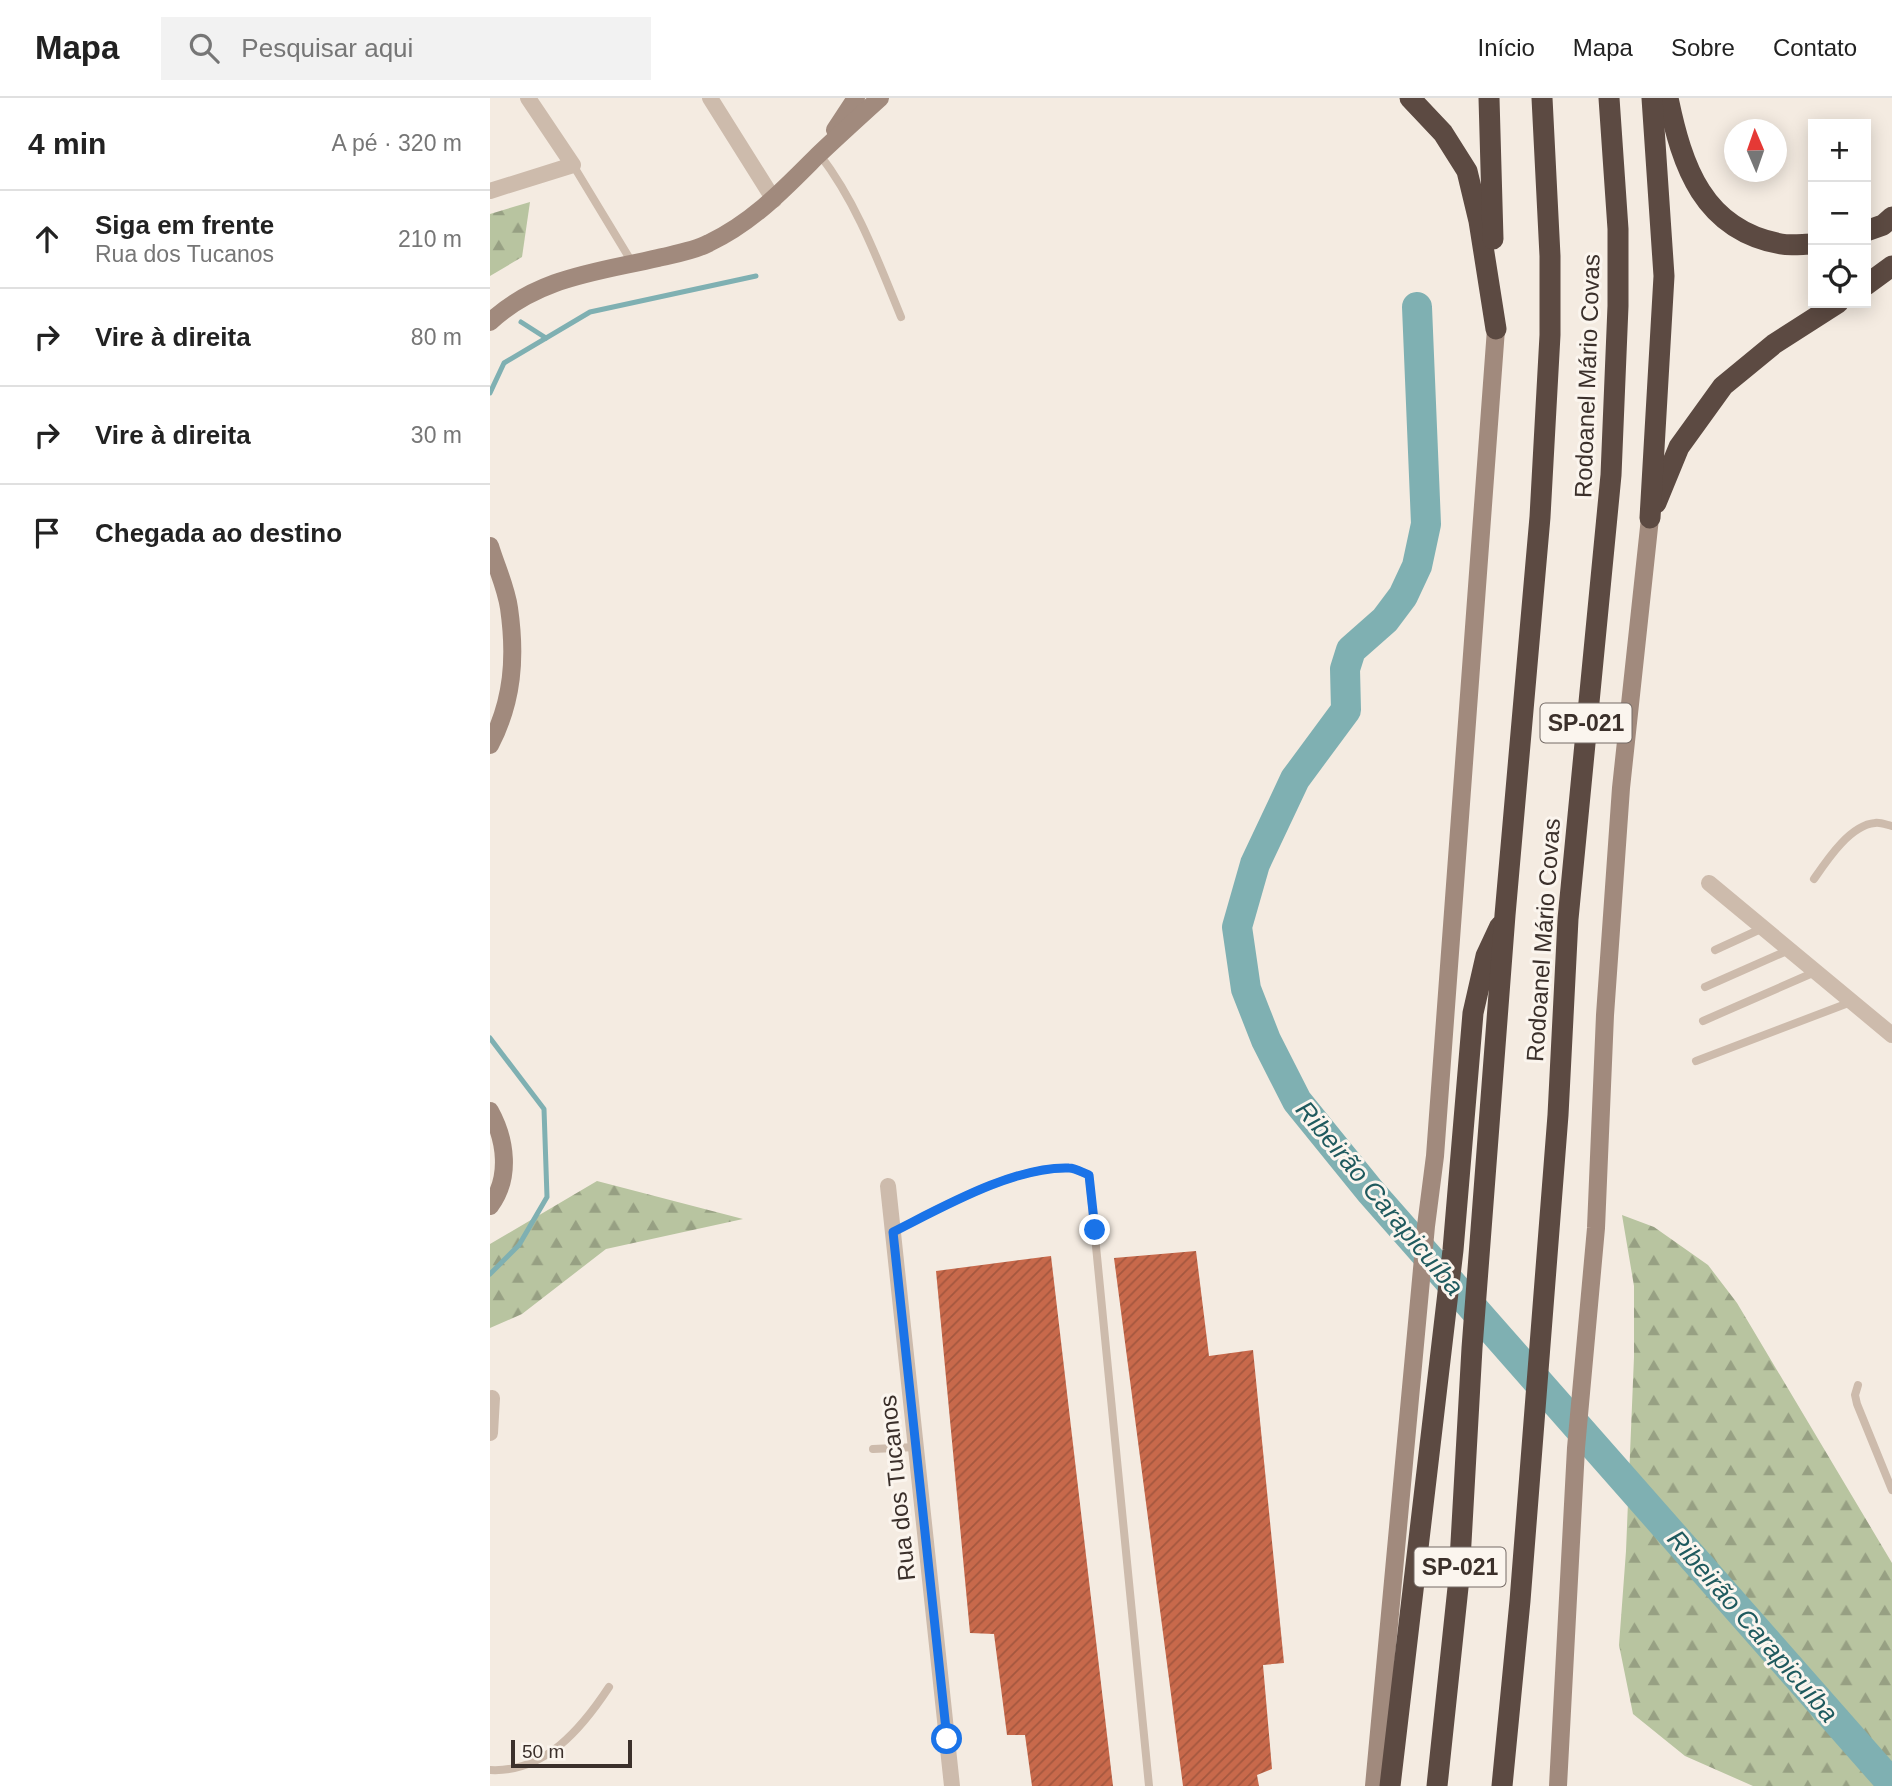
<!DOCTYPE html>
<html lang="pt">
<meta charset="utf-8">
<style>
:root{--surface:#fff;--page:#f2f2f2;--text:#222;--muted:#767676;--line:#e0e0e0}
body{margin:0;font-family:Helvetica,sans-serif;background:var(--page);color:var(--text)}
.controls{position:absolute;right:21px;top:21px;display:grid;overflow:hidden;border-radius:0px;box-shadow:0 4px 18px #0003}
.controls button{width:63px;height:63px;display:grid;place-items:center;padding:0;border:0;border-bottom:2px solid var(--line);background:var(--surface);color:var(--text);font:35px sans-serif}
.compass{position:absolute;left:1234px;top:21px;width:63px;height:63px;border-radius:50%;background:var(--surface);box-shadow:0 4px 18px #0003;rotate:358deg}
.scale{position:absolute;left:21px;bottom:18px;width:121px;box-sizing:border-box;padding-left:7px;border:4px solid #3b302b;border-top:0;font-size:19px;line-height:24px;white-space:nowrap;color:#3b302b;-webkit-text-stroke:5px #fbf5ee;paint-order:stroke}
.stop{position:absolute;width:21px;height:21px;margin:-16px;border:5px solid #1a73e8;border-radius:50%;background:#fff}
.stop.end{background:#1a73e8;border-color:#fff;box-shadow:0 2px 7px #0008}
.list{margin:0;padding:0;list-style:none}
h2{display:flex;justify-content:space-between;align-items:center;height:91px;margin:0;padding:0 28px;font-size:30px}
h2 small{font-size:23px;font-weight:400;color:var(--muted)}
.list li{display:grid;grid-template-columns:46px 1fr auto;gap:21px;align-items:center;box-sizing:border-box;height:98px;padding:0 28px;border-top:2px solid var(--line)}
.list b{display:block;font-size:26px;white-space:nowrap}
.list p{margin:0;font-size:23px;white-space:nowrap;color:var(--muted)}
.list em{font-size:23px;font-style:normal;color:var(--muted)}
.icon{flex:none;width:38px;height:38px;fill:none;stroke:currentColor;stroke-width:2;stroke-linecap:round;stroke-linejoin:round}
.map{position:relative;flex:none;width:1402px;height:1688px;overflow:hidden}
header{display:flex;align-items:center;gap:42px;box-sizing:border-box;height:98px;padding:0 35px;background:var(--surface);border-bottom:2px solid var(--line)}
header strong{font-size:33px}
nav{display:flex;gap:38px;margin-inline-start:auto;font-size:24px}
.search{width:490px;height:63px;background:var(--page);display:flex;align-items:center;gap:18px;box-sizing:border-box;padding:0 24px;border-radius:0px;color:var(--muted);font-size:26px}
main{display:flex}
aside{flex:1;background:var(--surface)}
.map>svg:first-child{display:block}
</style>
<header>
<strong>Mapa</strong>
<div class="search"><svg class="icon" aria-label="search" viewBox="0 0 24 24"><circle cx="10" cy="10" r="6"/><path d="M15 15l6 6"/></svg>Pesquisar aqui</div>
<nav><a>Início</a><a>Mapa</a><a>Sobre</a><a>Contato</a></nav>
</header>
<main>
<aside>
<h2>4 min<small>A pé · 320 m</small></h2>
<ul class="list">
<li><svg class="icon" aria-label="ahead" viewBox="0 0 24 24"><path d="M12 20V5M6 11l6-6 6 6"/></svg><div><b>Siga em frente</b><p>Rua dos Tucanos</p></div><em>210 m</em></li>
<li><svg class="icon" aria-label="right" viewBox="0 0 24 24"><path d="M7 20v-9h11M14 6l5 5-5 5"/></svg><div><b>Vire à direita</b></div><em>80 m</em></li>
<li><svg class="icon" aria-label="right" viewBox="0 0 24 24"><path d="M7 20v-9h11M14 6l5 5-5 5"/></svg><div><b>Vire à direita</b></div><em>30 m</em></li>
<li><svg class="icon" aria-label="arrive" viewBox="0 0 24 24"><path d="M6 21V4h12l-3 4 3 4H6"/></svg><div><b>Chegada ao destino</b></div></li>
</ul>
</aside>
<div class="map">
<svg width="1402" height="1688" viewBox="0 0 1402 1688">
<defs>
<pattern id="forest-firs" width="22" height="20" patternUnits="userSpaceOnUse" patternTransform="scale(1.75)"><rect width="22" height="20" fill="#b8c4a0"/><path d="M5 1l3.5 6h-7zM16 11l3.5 6h-7z" fill="#97a083"/></pattern>
<pattern id="building-hatch" width="6" height="6" patternUnits="userSpaceOnUse" patternTransform="scale(1.75)"><rect width="6" height="6" fill="#c8694b"/><path d="M-1 1l2-2M0 6l6-6M5 7l2-2" fill="none" stroke="#a4573f"/></pattern>
</defs>
<rect width="100%" height="100%" fill="#f4ebe1"/>
<g fill="url(#forest-firs)">
<polygon points="40,104 32,159 0,178 0,116"/>
<polygon points="107,1083 253,1121 116,1151 32,1216 0,1230 0,1146"/>
<polygon points="1132,1117 1164,1129 1218,1167 1247,1205 1402,1465 1402,1688 1263,1688 1195,1658 1143,1616 1129,1547 1136,1453 1144,1259 1144,1188"/>
</g>
<g fill="none" stroke-linecap="round" stroke-linejoin="round">
<g stroke="#7fb0b2" stroke-width="5">
<polyline points="31,224 56,240"/>
<polyline points="0,295 14,265 100,214 266,178"/>
<polyline points="0,940 54,1011 57,1099 29,1147 0,1176"/>
</g>
<polyline stroke="#7fb0b2" stroke-width="30" points="927,209 936,426 927,468 913,498 895,522 861,552 855,571 856,612 805,681 765,766 747,829 756,891 776,942 807,1003 880,1093 1402,1686"/>
</g>
<g fill="url(#building-hatch)">
<polygon points="706,1153 719,1258 763,1252 794,1565 773,1567 782,1671 767,1677 769,1688 693,1688 624,1160"/>
<polygon points="561,1158 623,1688 542,1688 535,1637 517,1637 504,1536 480,1535 446,1173"/>
</g>
<g fill="none" stroke-linecap="round" stroke-linejoin="round">
<g stroke="#cdbbac" stroke-width="8">
<path d="M330,57C367,105 388,163 411,219"/>
<polyline points="83,67 143,166"/>
<path d="M1324,781C1337,762 1360,727 1385,725C1390,724 1397,727 1402,728"/>
<polyline points="1225,852 1273,830"/>
<polyline points="1215,889 1299,852"/>
<polyline points="1213,923 1325,874"/>
<polyline points="1206,963 1361,904"/>
<path d="M403,1134C451,1110 524,1068 579,1070C586,1070 593,1075 599,1077L659,1688"/>
<polyline points="1368,1287 1365,1297 1367,1306 1402,1392"/>
<polyline points="383,1351 426,1349"/>
<path d="M0,1672C55,1675 92,1630 119,1589"/>
</g>
<g stroke="#cdbbac" stroke-width="16">
<polyline points="220,0 284,102"/>
<polyline points="0,93 83,67 38,0"/>
<polyline points="1219,785 1402,937"/>
<polyline points="398,1088 462,1688"/>
<polyline points="0,1335 2,1300"/>
</g>
<g stroke="#a18a7d" stroke-width="18">
<polyline points="345,32 366,0"/>
<path d="M0,224C48,179 108,174 168,160C185,156 204,153 219,145C263,124 294,91 327,58C348,38 369,19 390,0"/>
<path d="M0,448C6,468 16,489 19,510C26,559 23,603 0,647"/>
<path d="M0,1013C16,1042 21,1080 0,1108"/>
<polyline points="884,1688 936,1128 945,1058 1006,231"/>
<polyline points="1068,1688 1086,1350 1106,1130 1115,917 1131,690 1160,420"/>
</g>
<g stroke="#5c4a42" stroke-width="21">
<polyline points="920,0 953,35 977,73 989,123 1006,231"/>
<polyline points="999,0 1003,141"/>
<path d="M1178,0C1192,68 1213,132 1291,146C1301,148 1313,146 1323,146"/>
<polyline points="1376,133 1393,127 1402,119"/>
<polyline points="1376,187 1402,168"/>
<polyline points="1166,405 1189,349 1233,288 1284,246 1348,205"/>
<polyline points="1160,420 1174,178 1162,0"/>
<polyline points="900,1688 963,1152 983,915 996,858 1010,828"/>
<polyline points="947,1688 969,1480 982,1250 1015,817 1050,419 1060,237 1060,158 1052,0"/>
<polyline points="1012,1688 1030,1503 1068,1017 1078,821 1121,377 1128,208 1128,131 1119,0"/>
</g>
</g>
<g fill="none" stroke-linecap="round" stroke-linejoin="round">
<path stroke="#1a73e8" stroke-width="9" d="M457,1641L403,1134C451,1110 524,1068 579,1070C586,1070 593,1075 599,1077L605,1132"/>
</g>
<g text-anchor="middle" dominant-baseline="central" stroke-width="6" stroke-linejoin="round" paint-order="stroke">
<g fill="#fbf5ee" stroke="#756b66" stroke-width="2">
<rect x="1050.5" y="605.5" width="91" height="39" rx="5"/>
<rect x="924.5" y="1449.5" width="91" height="39" rx="5"/>
</g>
<g font-size="23" font-weight="bold" fill="#3b302b">
<text x="1096" y="625">SP-021</text>
<text x="970" y="1469">SP-021</text>
</g>
<g font-size="24" fill="#3b302b" stroke="#fbf5ee">
<text transform="translate(1097 278) rotate(-88)">Rodoanel Mário Covas</text>
<text transform="translate(1053 842) rotate(-86)">Rodoanel Mário Covas</text>
<text transform="translate(407 1390) rotate(-96)">Rua dos Tucanos</text>
</g>
<g font-size="26" font-style="italic" fill="#1f5a5e" stroke="#fbf5ee">
<text transform="translate(890 1100) rotate(50)">Ribeirão Carapicuíba</text>
<text transform="translate(1263 1528) rotate(49)">Ribeirão Carapicuíba</text>
</g>
</g>
</svg>
<div class="controls">
<button>+</button>
<button>−</button>
<button><svg class="icon" aria-label="locate" viewBox="0 0 24 24"><circle cx="12" cy="12" r="6"/><path d="M12 2v4M12 18v4M2 12h4M18 12h4"/></svg></button>
</div>
<svg class="compass" viewBox="-18 -18 36 36"><path d="M0-13l5 13h-10z" fill="#e53935"/><path d="M0 13l5-13h-10z" fill="#767676"/></svg>
<div class="scale">50 m</div>
<div class="stop" style="left:457px;top:1641px"></div>
<div class="stop end" style="left:605px;top:1132px"></div>
</div>
</main>
